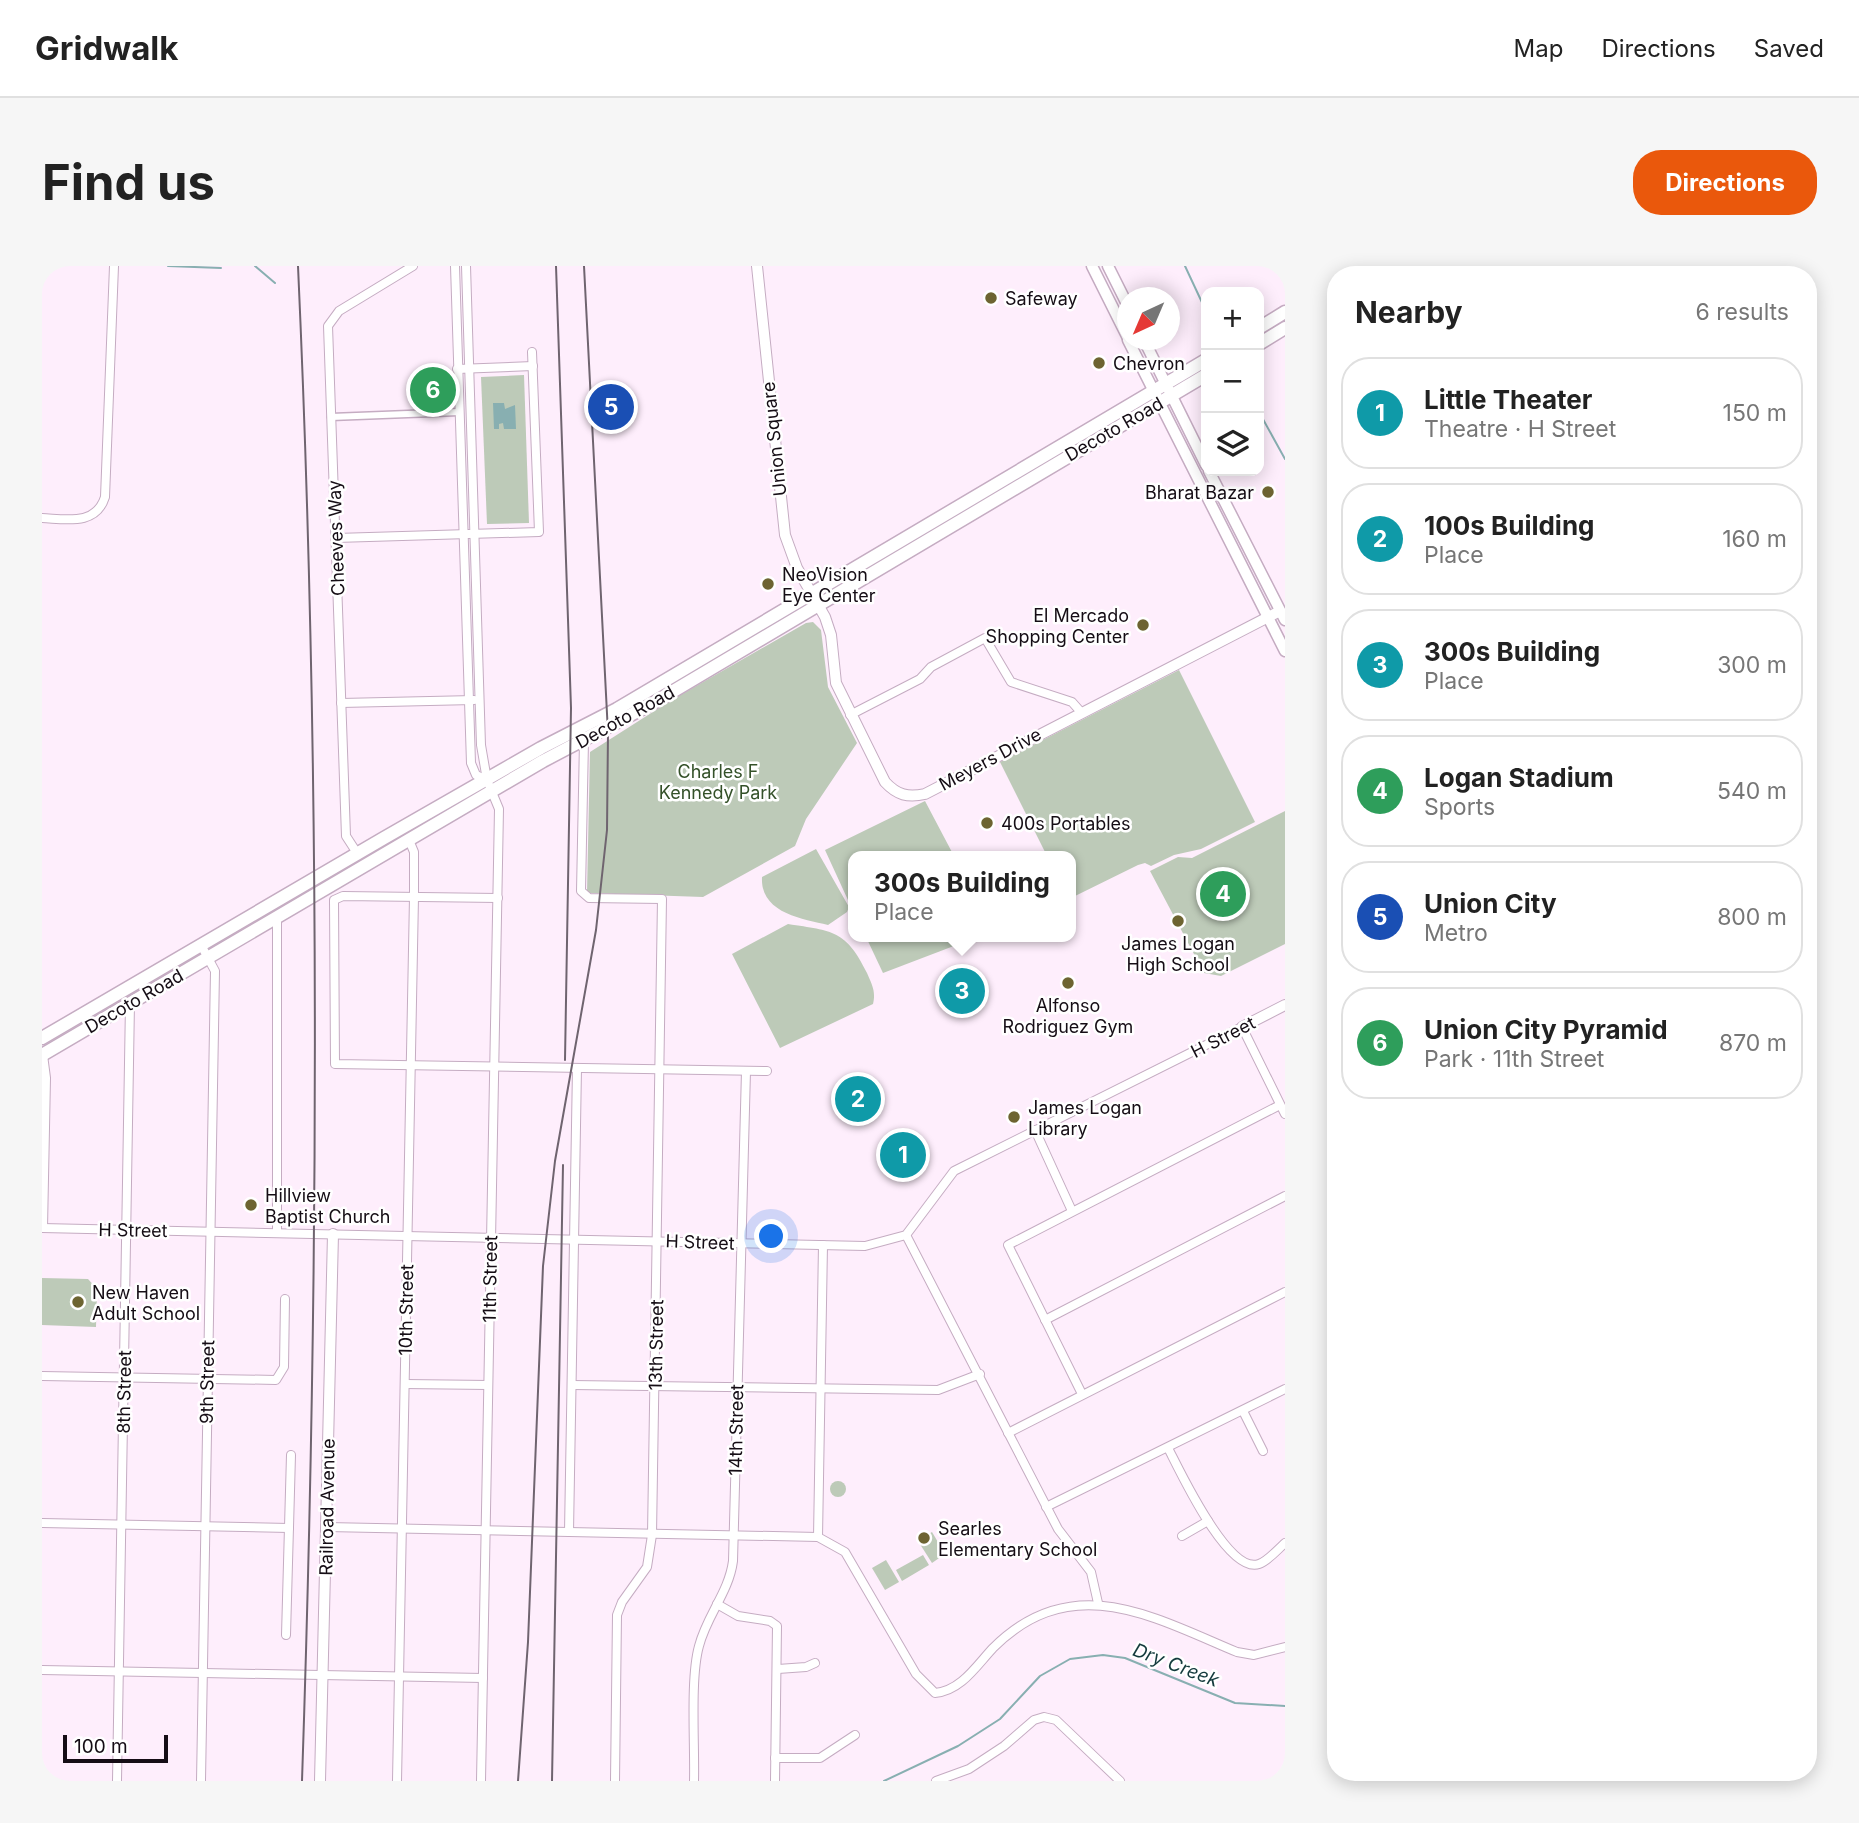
<!DOCTYPE html>
<meta charset="utf-8">
<style>
:root{--surface:#fff;--page:#f6f6f6;--text:#222;--muted:#767676;--line:#e0e0e0;--accent:#ea580c}
body{margin:0;font-family:Inter,sans-serif;background:var(--page);color:var(--text)}
.controls{position:absolute;right:21px;top:21px;display:grid;overflow:hidden;border-radius:14px;box-shadow:0 4px 18px #0003}
.controls button{width:63px;height:63px;display:grid;place-items:center;padding:0;border:0;border-bottom:2px solid var(--line);background:var(--surface);color:var(--text);font:35px sans-serif}
.compass{position:absolute;left:1075px;top:21px;width:63px;height:63px;border-radius:50%;background:var(--surface);box-shadow:0 4px 18px #0003;rotate:224deg}
.scale{position:absolute;left:21px;bottom:18px;width:105px;box-sizing:border-box;padding-left:7px;border:4px solid #150d15;border-top:0;font-size:19px;line-height:24px;white-space:nowrap;color:#150d15;-webkit-text-stroke:5px #fff;paint-order:stroke}
.you{position:absolute;left:730px;top:971px;width:24px;height:24px;margin:-18px;border:5px solid #fff;border-radius:50%;background:#1a73e8;box-shadow:0 0 0 10px #1a73e833}
.badge{display:grid;place-items:center;width:46px;height:46px;border-radius:50%;background:var(--accent);color:#fff;font-size:23px;font-weight:700}
.pin{position:absolute;translate:-50% -50%;border:4px solid #fff;box-shadow:0 2px 7px #0006}
.popup{position:absolute;left:806px;top:585px;width:228px;height:91px;box-sizing:border-box;display:grid;place-content:center;border-radius:14px;background:var(--surface);filter:drop-shadow(0 2px 5px #0005);font-size:23px;white-space:nowrap;color:var(--muted)}
.popup b{font-size:26px;color:var(--text)}
.popup::after{content:'';position:absolute;left:50%;top:100%;margin-left:-14px;border:14px solid transparent;border-top-color:var(--surface)}
.list{margin:0;padding:0;list-style:none}
h2{display:flex;justify-content:space-between;align-items:center;height:91px;margin:0;padding:0 28px;font-size:30px}
h2 small{font-size:23px;font-weight:400;color:var(--muted)}
.list li{display:grid;grid-template-columns:46px 1fr auto;gap:21px;align-items:center;box-sizing:border-box;height:112px;margin:0 14px 14px;padding:0 14px;border:2px solid var(--line);border-radius:28px}
.list b{display:block;font-size:26px;white-space:nowrap}
.list p{margin:0;font-size:23px;white-space:nowrap;color:var(--muted)}
.list em{font-size:23px;font-style:normal;color:var(--muted)}
.icon{flex:none;width:38px;height:38px;fill:none;stroke:currentColor;stroke-width:2;stroke-linecap:round;stroke-linejoin:round}
.map{position:relative;flex:none;width:1243px;height:1515px;overflow:hidden;border-radius:28px}
header{display:flex;align-items:center;gap:42px;box-sizing:border-box;height:98px;padding:0 35px;background:var(--surface);border-bottom:2px solid var(--line)}
header strong{font-size:33px}
nav{display:flex;gap:38px;margin-inline-start:auto;font-size:24px}
.intro{display:flex;align-items:center;justify-content:space-between;box-sizing:border-box;height:168px;padding:0 42px}
h1{margin:0;font-size:49px}
.button{padding:18px 32px;border-radius:28px;background:var(--accent);color:#fff;font-size:24px;font-weight:700}
main{display:flex;gap:42px;padding:0 42px}
aside{flex:1;background:var(--surface);border-radius:28px;box-shadow:0 4px 18px #0003}
.map>svg:first-child{display:block}
</style>
<header>
<strong>Gridwalk</strong>
<nav><a>Map</a><a>Directions</a><a>Saved</a></nav>
</header>
<div class="intro"><h1>Find us</h1><a class="button">Directions</a></div>
<main>
<div class="map">
<svg width="1243" height="1515" viewBox="0 0 1243 1515">
<rect width="100%" height="100%" fill="#feeefc"/>
<g fill="#bdcab8">
<polygon points="401,108 402,140 381,140 380,109"/>
<polygon points="482,109 487,257 445,258 439,111"/>
<polygon points="764,357 771,356 779,364 786,421 815,477 764,553 753,580 661,631 545,627 548,486 628,435"/>
<polygon points="1137,404 1213,556 1159,583 1132,589 1109,600 1103,597 1096,599 1029,632 1028,590 1005,590 958,496"/>
<polygon points="883,535 912,590 811,590 811,645 783,584"/>
<polygon points="1243,545 1243,678 1179,710 1162,707 1108,605 1136,591 1150,592"/>
<path d="M774,583L807,641L805,646L786,659C760,653 718,647 720,611Z"/>
<path d="M746,658C791,665 804,664 825,707C830,719 834,725 831,738L738,782L690,688Z"/>
<polygon points="824,671 913,671 917,678 841,707"/>
<polygon points="0,1012 46,1013 55,1023 54,1061 0,1059"/>
<circle cx="796" cy="1223" r="8"/>
<polygon points="890,1266 903,1288 890,1297 876,1275"/>
<polygon points="881,1289 887,1299 860,1315 854,1304"/>
<polygon points="844,1294 857,1316 843,1324 830,1302"/>
</g>
<polygon fill="#88afb1" points="451,137 462,137 463,143 473,139 474,163 462,163 461,157 457,158 457,163 452,163"/>
<g fill="none" stroke-linecap="round" stroke-linejoin="round">
<g stroke="#88afb1" stroke-width="2">
<polyline points="126,0 179,2"/>
<polyline points="213,0 233,17"/>
<polyline points="1143,0 1164,45"/>
<polyline points="1217,146 1243,193"/>
<polyline points="842,1515 916,1480 958,1453 998,1410 1028,1393 1061,1389 1083,1392 1193,1437 1243,1440"/>
</g>
<defs>
<polyline id="pedestrian" points="289,151 417,146"/>
<g id="minor">
<polyline points="413,0 429,497 434,509 445,514"/>
<polyline points="424,0 439,479 445,514 457,543 439,1515"/>
<polyline points="415,103 491,100"/>
<path d="M0,252C24,253 54,260 63,231L72,0"/>
<polyline points="294,272 497,266 490,86"/>
<polyline points="299,437 432,434"/>
<polyline points="808,449 878,413 889,401 943,372 969,416 1030,436 1038,445"/>
<polyline points="542,475 539,625 547,632 620,633 610,1269 605,1301 580,1336 575,1349 573,1515"/>
<polyline points="315,587 304,570 286,60 297,45 371,0"/>
<polyline points="456,632 301,630 292,634 293,798 725,805"/>
<polyline points="1,789 4,812 1,962"/>
<polyline points="993,864 1030,945"/>
<polyline points="0,962 823,980 864,969 912,905 1200,761 1243,848"/>
<polyline points="235,966 235,651"/>
<polyline points="864,969 1016,1263 1049,1306 1056,1337"/>
<polyline points="1003,1054 1243,930"/>
<polyline points="0,1110 234,1114 242,1101 243,1033"/>
<polyline points="363,1118 446,1119"/>
<polyline points="530,1119 896,1124 938,1108"/>
<polyline points="1040,1128 966,979 1238,839"/>
<polyline points="1201,1145 1221,1185"/>
<polyline points="966,1167 1243,1026"/>
<path d="M1126,1182C1138,1205 1186,1309 1217,1298C1226,1295 1236,1283 1243,1277"/>
<polyline points="1004,1241 1243,1123"/>
<polyline points="0,1257 247,1262"/>
<path d="M285,1261L776,1271L803,1286L874,1408L893,1427C919,1425 935,1399 951,1382C1030,1303 1111,1351 1195,1386L1212,1389L1243,1381"/>
<polyline points="527,1266 535,802"/>
<polyline points="1140,1270 1166,1255"/>
<polyline points="776,1271 781,979"/>
<polyline points="675,1338 696,1350 728,1355 735,1360 733,1515"/>
<polyline points="244,1369 249,1189"/>
<polyline points="736,1403 764,1401 773,1397"/>
<polyline points="0,1404 441,1412"/>
<polyline points="733,1492 778,1492 813,1469"/>
<polyline points="75,1515 88,737"/>
<polyline points="159,1515 173,705 159,679"/>
<polyline points="355,1515 372,631 372,586 367,574"/>
<path d="M652,1515C653,1479 648,1412 657,1380C665,1349 687,1326 691,1295L704,805"/>
<polyline points="894,1515 927,1503 962,1480 992,1454 1002,1451 1014,1454 1078,1515"/>
</g>
<g id="tertiary">
<path d="M715,0L743,269L755,302L783,351L789,369L794,417L843,516C855,529 866,532 883,528L1238,345"/>
<polyline points="1200,761 1243,739"/>
<polyline points="278,1515 291,968"/>
</g>
<g id="secondary">
<polyline points="1050,0 1086,72"/>
<polyline points="1066,0 1086,40"/>
<polyline points="1086,74 1243,385"/>
<polyline points="1102,74 1164,199"/>
<polyline points="1167,205 1243,354"/>
</g>
<g id="primary">
<polyline points="1217,62 1243,46"/>
<polyline points="1217,78 1243,62"/>
<polyline points="0,772 342,572 499,482 575,443 1164,94"/>
<polyline points="0,789 501,495 613,436 1164,109"/>
</g>
</defs>
<use href="#pedestrian" stroke="#c5acc2" stroke-width="9"/>
<use href="#minor" stroke="#c5acc2" stroke-width="10"/>
<use href="#tertiary" stroke="#c5acc2" stroke-width="12"/>
<use href="#secondary" stroke="#c5acc2" stroke-width="13"/>
<use href="#primary" stroke="#c5acc2" stroke-width="15"/>
<use href="#pedestrian" stroke="#fff" stroke-width="6"/>
<use href="#minor" stroke="#fff" stroke-width="8"/>
<use href="#tertiary" stroke="#fff" stroke-width="10"/>
<use href="#secondary" stroke="#fff" stroke-width="10"/>
<use href="#primary" stroke="#fff" stroke-width="12"/>
<g stroke="#6f646f" stroke-width="2">
<path d="M256,0C279,505 277,1010 260,1515"/>
<polyline points="514,0 529,442 523,794"/>
<polyline points="476,1515 486,1376 501,1000 513,895 554,664 565,564 566,467 542,0"/>
<polyline points="510,1515 521,899"/>
</g>
</g>
<g fill="#6d6431" stroke="#fff" stroke-width="2.5">
<circle cx="949" cy="32" r="7"/>
<circle cx="1057" cy="97" r="7"/>
<circle cx="1226" cy="226" r="7"/>
<circle cx="726" cy="318" r="7"/>
<circle cx="1101" cy="359" r="7"/>
<circle cx="945" cy="557" r="7"/>
<circle cx="1136" cy="655" r="7"/>
<circle cx="1026" cy="717" r="7"/>
<circle cx="972" cy="851" r="7"/>
<circle cx="209" cy="939" r="7"/>
<circle cx="36" cy="1036" r="7"/>
<circle cx="882" cy="1272" r="7"/>
</g>
<g text-anchor="middle" dominant-baseline="central" stroke-width="5" stroke-linejoin="round" paint-order="stroke">
<g font-size="18" fill="#150d15" stroke="#fff" text-anchor="start">
<text x="963" y="32">Safeway</text>
<text x="1071" y="97">Chevron</text>
<text x="1212" y="226" text-anchor="end">Bharat Bazar</text>
<text x="740" y="308">NeoVision<tspan x="740" dy="21">Eye Center</tspan></text>
<text x="1087" y="349" text-anchor="end">El Mercado<tspan x="1087" dy="21">Shopping Center</tspan></text>
<text x="959" y="557">400s Portables</text>
<text x="1136" y="677" text-anchor="middle">James Logan<tspan x="1136" dy="21">High School</tspan></text>
<text x="1026" y="739" text-anchor="middle">Alfonso<tspan x="1026" dy="21">Rodriguez Gym</tspan></text>
<text x="986" y="841">James Logan<tspan x="986" dy="21">Library</tspan></text>
<text x="223" y="929">Hillview<tspan x="223" dy="21">Baptist Church</tspan></text>
<text x="50" y="1026">New Haven<tspan x="50" dy="21">Adult School</tspan></text>
<text x="896" y="1262">Searles<tspan x="896" dy="21">Elementary School</tspan></text>
</g>
<g font-size="18" fill="#150d15" stroke="#fff">
<text transform="translate(1072 163) rotate(-30)">Decoto Road</text>
<text transform="translate(732 173) rotate(-96)">Union Square</text>
<text transform="translate(294 272) rotate(-92)">Cheeves Way</text>
<text transform="translate(583 451) rotate(-29)">Decoto Road</text>
<text transform="translate(948 493) rotate(-28)">Meyers Drive</text>
<text transform="translate(92 735) rotate(-30)">Decoto Road</text>
<text transform="translate(1181 771) rotate(-27)">H Street</text>
<text transform="translate(91 964) rotate(1)">H Street</text>
<text transform="translate(658 976) rotate(2)">H Street</text>
<text transform="translate(448 1013) rotate(-89)">11th Street</text>
<text transform="translate(364 1044) rotate(-89)">10th Street</text>
<text transform="translate(614 1079) rotate(-89)">13th Street</text>
<text transform="translate(165 1116) rotate(-89)">9th Street</text>
<text transform="translate(82 1126) rotate(-89)">8th Street</text>
<text transform="translate(694 1164) rotate(-89)">14th Street</text>
<text transform="translate(285 1241) rotate(-89)">Railroad Avenue</text>
</g>
<g font-size="18" fill="#345129" stroke="#fff">
<text x="676" y="505">Charles F<tspan x="676" dy="21">Kennedy Park</tspan></text>
</g>
<g font-size="19" font-style="italic" fill="#143b3d" stroke="#fff">
<text transform="translate(1134 1399) rotate(21)">Dry Creek</text>
</g>
</g>
</svg>
<div class="controls">
<button>+</button>
<button>−</button>
<button><svg class="icon" aria-label="layers" viewBox="0 0 24 24"><path d="M12 4l9 5-9 5-9-5zM3 14l9 5 9-5"/></svg></button>
</div>
<svg class="compass" viewBox="-18 -18 36 36"><path d="M0-13l5 13h-10z" fill="#e53935"/><path d="M0 13l5-13h-10z" fill="#767676"/></svg>
<div class="scale">100 m</div>
<div class="you"></div>
<div class="pin badge" style="left:861px;top:889px;background:#0f9aa8">1</div>
<div class="pin badge" style="left:816px;top:833px;background:#0f9aa8">2</div>
<div class="pin badge" style="left:920px;top:725px;background:#0f9aa8">3</div>
<div class="popup"><b>300s Building</b>Place</div>
<div class="pin badge" style="left:1181px;top:628px;background:#2e9e5b">4</div>
<div class="pin badge" style="left:569px;top:141px;background:#1a4fb4">5</div>
<div class="pin badge" style="left:391px;top:124px;background:#2e9e5b">6</div>
</div>
<aside>
<h2>Nearby<small>6 results</small></h2>
<ul class="list">
<li><span class="badge" style="background:#0f9aa8">1</span><div><b>Little Theater</b><p>Theatre · H Street</p></div><em>150 m</em></li>
<li><span class="badge" style="background:#0f9aa8">2</span><div><b>100s Building</b><p>Place</p></div><em>160 m</em></li>
<li><span class="badge" style="background:#0f9aa8">3</span><div><b>300s Building</b><p>Place</p></div><em>300 m</em></li>
<li><span class="badge" style="background:#2e9e5b">4</span><div><b>Logan Stadium</b><p>Sports</p></div><em>540 m</em></li>
<li><span class="badge" style="background:#1a4fb4">5</span><div><b>Union City</b><p>Metro</p></div><em>800 m</em></li>
<li><span class="badge" style="background:#2e9e5b">6</span><div><b>Union City Pyramid</b><p>Park · 11th Street</p></div><em>870 m</em></li>
</ul>
</aside>
</main>
